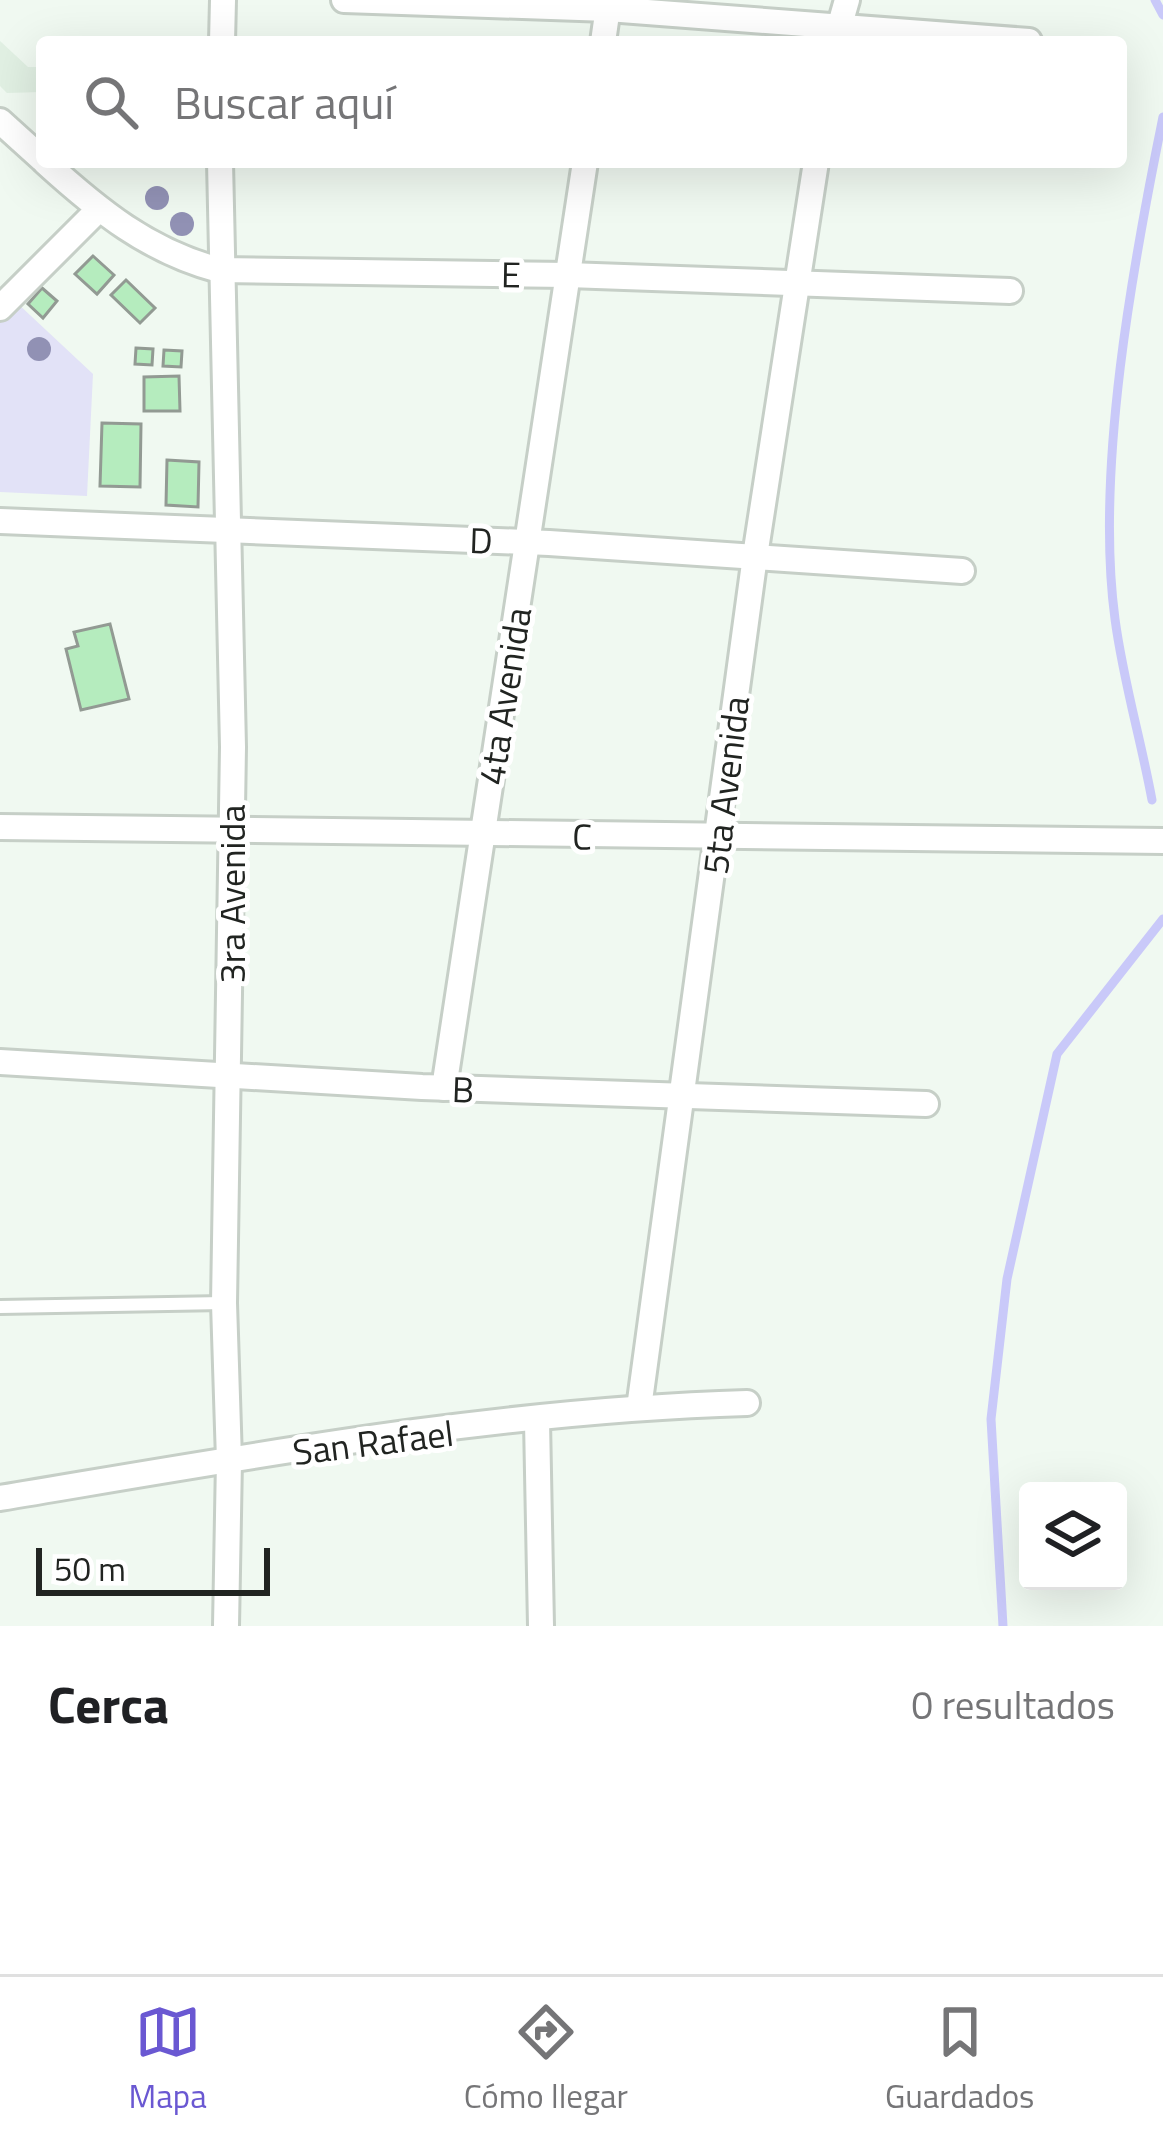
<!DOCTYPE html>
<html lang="es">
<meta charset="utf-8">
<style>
:root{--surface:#fff;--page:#f6f6f6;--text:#202124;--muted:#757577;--line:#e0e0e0;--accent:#6a58d2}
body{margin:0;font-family:"Titillium Web",sans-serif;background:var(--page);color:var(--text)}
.controls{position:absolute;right:36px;bottom:36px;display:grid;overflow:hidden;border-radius:12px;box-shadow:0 12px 48px #0002}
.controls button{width:108px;height:108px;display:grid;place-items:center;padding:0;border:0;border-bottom:3px solid var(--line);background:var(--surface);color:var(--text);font:60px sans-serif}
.scale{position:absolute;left:36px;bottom:30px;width:234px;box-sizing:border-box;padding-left:12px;border:6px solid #212421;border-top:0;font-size:33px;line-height:42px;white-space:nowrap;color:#212421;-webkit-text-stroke:9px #fff;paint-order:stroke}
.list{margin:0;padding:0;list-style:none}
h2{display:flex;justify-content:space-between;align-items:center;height:156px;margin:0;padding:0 48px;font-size:51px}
h2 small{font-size:39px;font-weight:400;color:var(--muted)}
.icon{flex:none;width:66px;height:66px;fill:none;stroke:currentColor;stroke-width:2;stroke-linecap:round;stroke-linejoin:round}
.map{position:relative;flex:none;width:1163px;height:1626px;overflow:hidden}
.search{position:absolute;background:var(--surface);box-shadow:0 12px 48px #0002;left:36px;right:36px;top:36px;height:132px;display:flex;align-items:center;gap:30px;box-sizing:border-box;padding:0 42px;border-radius:12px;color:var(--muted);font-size:45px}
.sheet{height:348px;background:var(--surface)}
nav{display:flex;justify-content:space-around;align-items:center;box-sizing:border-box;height:168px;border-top:3px solid var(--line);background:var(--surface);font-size:33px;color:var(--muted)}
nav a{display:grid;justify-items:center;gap:6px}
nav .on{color:var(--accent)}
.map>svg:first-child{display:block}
</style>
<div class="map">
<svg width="1163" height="1626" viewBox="0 0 1163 1626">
<rect width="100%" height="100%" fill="#f0f9f1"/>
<polygon fill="#e1f0e3" points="0,41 28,67 42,67 42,92 7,93 0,86"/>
<polygon fill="#e2e2f7" points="16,302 93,374 87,496 0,492 0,319"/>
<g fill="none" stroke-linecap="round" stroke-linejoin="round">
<g stroke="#c9c9f9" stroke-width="9">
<polyline points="1155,0 1163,15"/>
<path d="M1152,800C1141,740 1123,680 1115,619C1095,470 1133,264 1163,117"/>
<polyline points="1003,1626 991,1419 1007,1279 1057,1054 1163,919"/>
</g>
</g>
<g fill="#b5ecbe" stroke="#929a93" stroke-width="3">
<polygon points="93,256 114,275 97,294 75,274"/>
<polygon points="126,280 155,308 140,323 111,295"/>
<polygon points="42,288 57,301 43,318 28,304"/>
<polygon points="136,348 153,349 152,365 135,364"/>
<polygon points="164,350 182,351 181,367 163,366"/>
<polygon points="179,376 180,411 144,411 144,377"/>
<polygon points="102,423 141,424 140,487 100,486"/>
<polygon points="167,460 199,462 198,507 166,505"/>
<polygon points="110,624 129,699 81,710 66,649 78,646 74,632"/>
</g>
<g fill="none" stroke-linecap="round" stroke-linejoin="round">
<defs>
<polyline id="lane" points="0,1307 224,1303"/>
<g id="street">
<polyline points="344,0 608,9 1029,41"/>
<polyline points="222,42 223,0"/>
<polyline points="603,42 609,0"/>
<polyline points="835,42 847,0"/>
<polyline points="0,121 42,159"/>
<path d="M45,162C99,211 148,251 219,270L568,275L1010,291"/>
<polyline points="220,162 233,747 224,1303 229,1460 226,1626"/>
<polyline points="0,308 98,210"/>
<polyline points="0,521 549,543 962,571"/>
<polyline points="0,827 1163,841"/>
<polyline points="0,1062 422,1087 926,1104"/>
<polyline points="444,1088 585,162"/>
<polyline points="639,1408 755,556 816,162"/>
<polyline points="537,1421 541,1626"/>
<path d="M0,1498C246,1457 498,1410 747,1403"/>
</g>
</defs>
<use href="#lane" stroke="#c6cfc7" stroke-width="18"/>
<use href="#street" stroke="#c6cfc7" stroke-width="30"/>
<use href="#lane" stroke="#fff" stroke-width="12"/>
<use href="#street" stroke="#fff" stroke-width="24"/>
</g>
<g fill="#9191b4">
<circle cx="157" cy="198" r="12"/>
<circle cx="182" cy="224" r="12"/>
<circle cx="39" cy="349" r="12"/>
</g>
<g text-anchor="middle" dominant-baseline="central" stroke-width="10" stroke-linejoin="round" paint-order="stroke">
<g font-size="36" fill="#212421" stroke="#fff">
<text transform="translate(511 274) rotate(1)">E</text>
<text transform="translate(481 540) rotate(2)">D</text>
<text transform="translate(504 696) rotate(-81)">4ta Avenida</text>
<text transform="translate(725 785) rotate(-83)">5ta Avenida</text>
<text transform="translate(582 836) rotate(1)">C</text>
<text transform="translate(231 894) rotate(-90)">3ra Avenida</text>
<text transform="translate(463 1089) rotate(2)">B</text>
<text transform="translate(373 1442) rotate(-7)">San Rafael</text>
</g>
</g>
</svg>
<div class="controls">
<button><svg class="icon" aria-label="layers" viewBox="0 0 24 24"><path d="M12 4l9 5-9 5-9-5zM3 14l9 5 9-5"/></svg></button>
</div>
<div class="scale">50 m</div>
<div class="search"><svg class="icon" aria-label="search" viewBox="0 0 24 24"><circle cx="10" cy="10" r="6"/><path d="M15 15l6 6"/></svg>Buscar aquí</div>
</div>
<section class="sheet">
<h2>Cerca<small>0 resultados</small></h2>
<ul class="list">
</ul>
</section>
<nav>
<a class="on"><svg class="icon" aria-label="map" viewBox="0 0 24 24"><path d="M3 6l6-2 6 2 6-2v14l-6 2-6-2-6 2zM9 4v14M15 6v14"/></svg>Mapa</a>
<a><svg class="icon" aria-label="directions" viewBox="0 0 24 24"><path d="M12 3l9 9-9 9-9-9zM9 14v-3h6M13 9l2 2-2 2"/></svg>Cómo llegar</a>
<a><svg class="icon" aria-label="saved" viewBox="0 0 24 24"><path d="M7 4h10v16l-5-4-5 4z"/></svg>Guardados</a>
</nav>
